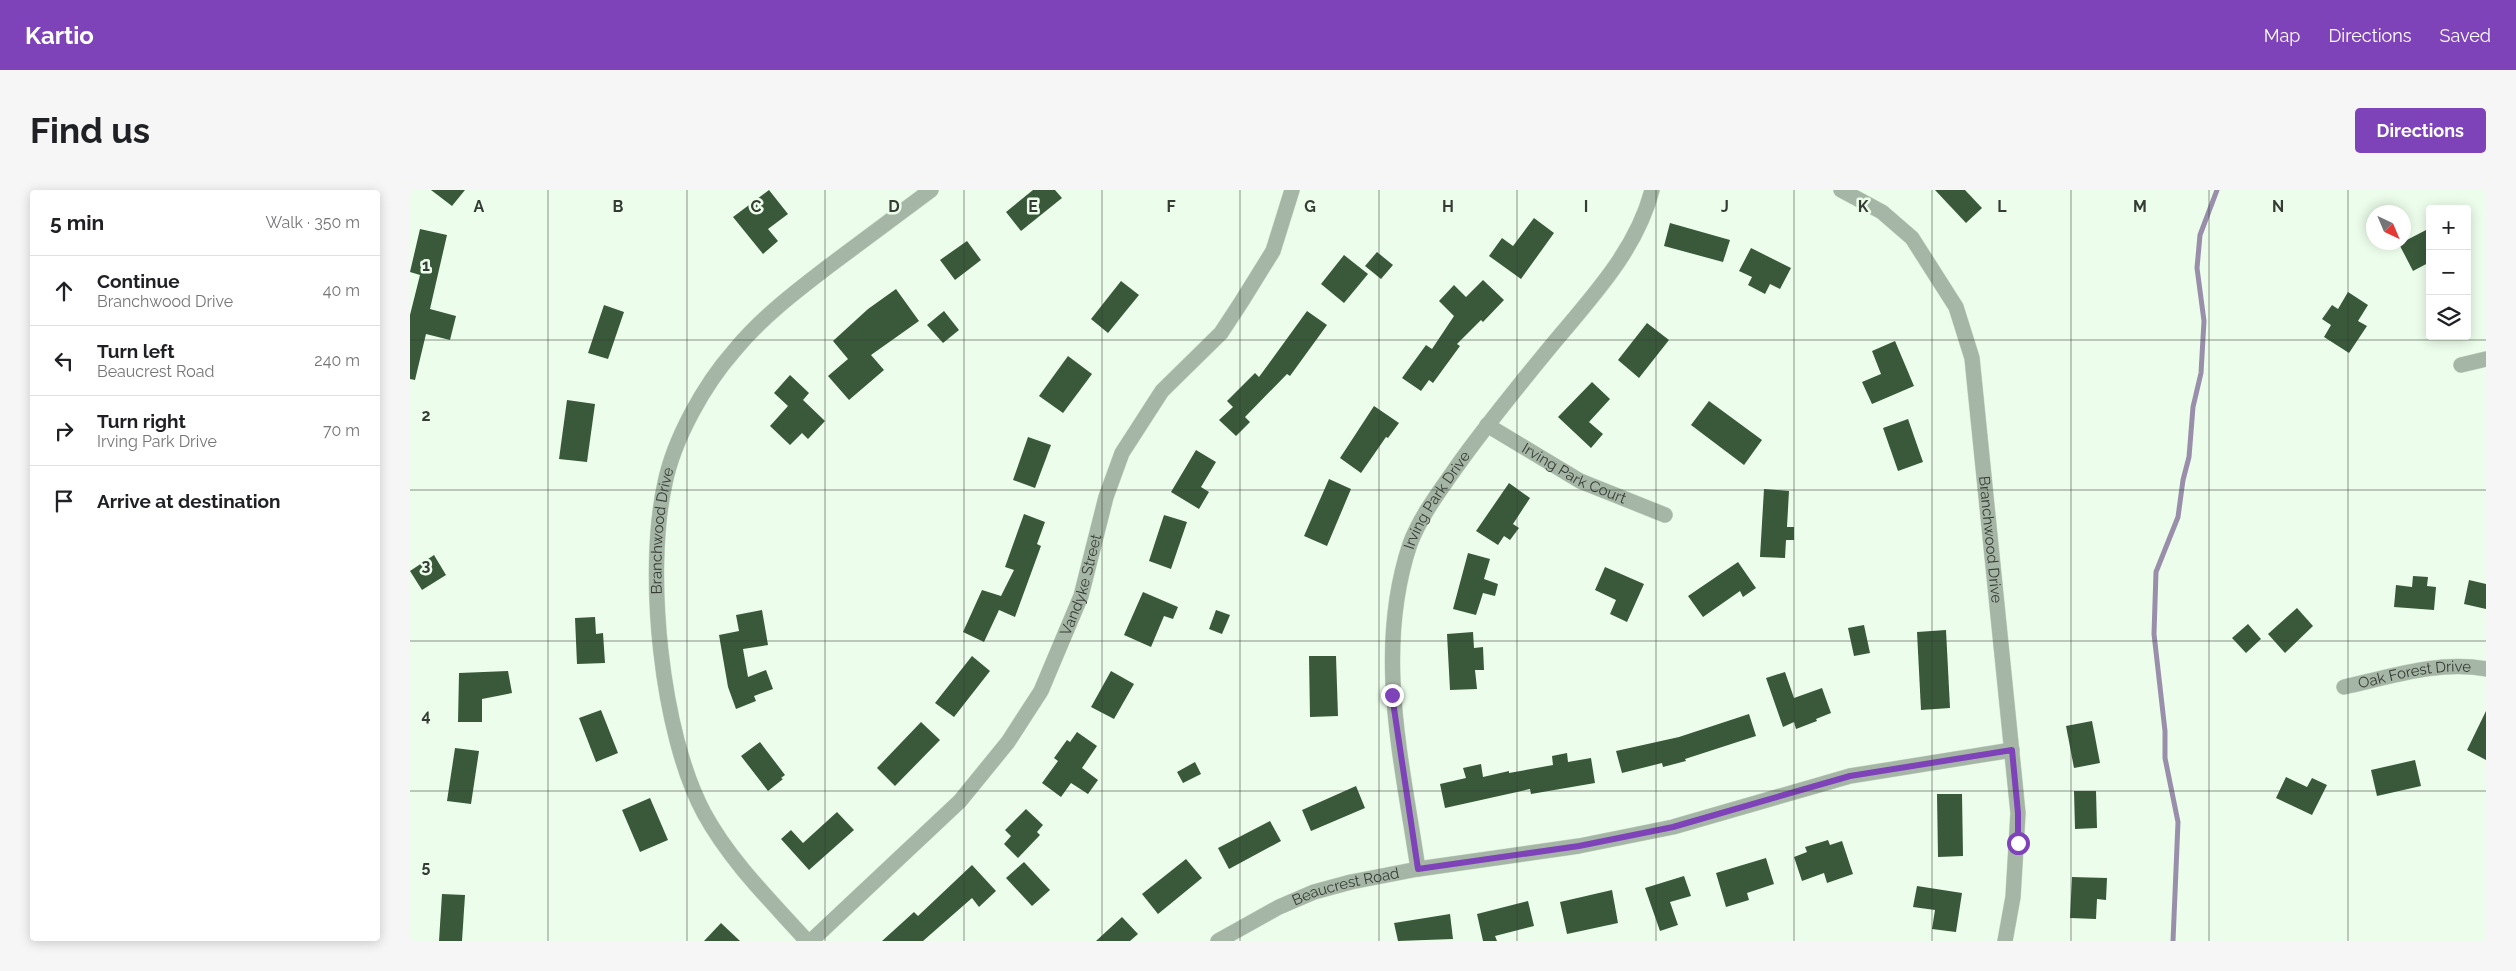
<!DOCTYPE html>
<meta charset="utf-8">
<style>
:root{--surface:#fff;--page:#f6f6f6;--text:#202124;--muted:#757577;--line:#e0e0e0;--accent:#7f43b9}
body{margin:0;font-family:Raleway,sans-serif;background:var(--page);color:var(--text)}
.controls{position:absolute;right:15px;top:15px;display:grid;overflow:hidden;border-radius:5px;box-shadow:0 2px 12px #0003}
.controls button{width:45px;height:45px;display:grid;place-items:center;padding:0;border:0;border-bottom:1px solid var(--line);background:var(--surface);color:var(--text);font:25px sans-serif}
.compass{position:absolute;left:1956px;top:15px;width:45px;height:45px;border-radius:50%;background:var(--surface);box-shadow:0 2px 12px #0003;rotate:136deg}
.stop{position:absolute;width:15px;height:15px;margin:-11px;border:4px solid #7f43b9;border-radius:50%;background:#fff}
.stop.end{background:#7f43b9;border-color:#fff;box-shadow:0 1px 5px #0008}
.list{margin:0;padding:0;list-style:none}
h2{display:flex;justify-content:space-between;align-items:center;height:65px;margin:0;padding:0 20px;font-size:21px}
h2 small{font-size:16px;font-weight:400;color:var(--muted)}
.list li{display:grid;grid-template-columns:32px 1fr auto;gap:15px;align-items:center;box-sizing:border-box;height:70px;padding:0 20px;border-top:1px solid var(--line)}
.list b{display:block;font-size:19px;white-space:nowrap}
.list p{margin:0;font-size:16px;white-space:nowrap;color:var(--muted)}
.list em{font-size:16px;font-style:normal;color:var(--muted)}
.icon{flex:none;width:28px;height:28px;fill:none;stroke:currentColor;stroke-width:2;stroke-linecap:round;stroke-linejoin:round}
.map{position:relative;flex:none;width:2076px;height:751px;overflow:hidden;border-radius:5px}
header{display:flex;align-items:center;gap:30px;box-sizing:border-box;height:70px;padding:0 25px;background:var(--accent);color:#fff}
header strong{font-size:24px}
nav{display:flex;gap:28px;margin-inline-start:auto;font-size:18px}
.intro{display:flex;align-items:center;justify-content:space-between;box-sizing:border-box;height:120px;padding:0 30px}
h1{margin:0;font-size:35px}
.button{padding:12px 22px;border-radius:5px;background:var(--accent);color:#fff;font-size:18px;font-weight:700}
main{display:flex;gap:30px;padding:0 30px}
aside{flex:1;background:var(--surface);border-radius:5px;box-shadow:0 2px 12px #0003}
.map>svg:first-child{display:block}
</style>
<header>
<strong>Kartio</strong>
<nav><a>Map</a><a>Directions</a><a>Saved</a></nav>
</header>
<div class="intro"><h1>Find us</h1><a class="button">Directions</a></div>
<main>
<aside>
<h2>5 min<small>Walk · 350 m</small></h2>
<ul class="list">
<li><svg class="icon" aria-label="ahead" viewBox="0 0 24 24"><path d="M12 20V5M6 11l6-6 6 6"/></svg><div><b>Continue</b><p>Branchwood Drive</p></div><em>40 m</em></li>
<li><svg class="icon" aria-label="left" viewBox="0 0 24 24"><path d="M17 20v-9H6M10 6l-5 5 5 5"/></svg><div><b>Turn left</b><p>Beaucrest Road</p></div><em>240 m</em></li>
<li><svg class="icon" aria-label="right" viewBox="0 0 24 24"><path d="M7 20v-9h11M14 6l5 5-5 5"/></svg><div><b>Turn right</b><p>Irving Park Drive</p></div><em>70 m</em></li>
<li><svg class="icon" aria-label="arrive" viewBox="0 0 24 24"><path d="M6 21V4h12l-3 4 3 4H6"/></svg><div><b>Arrive at destination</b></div></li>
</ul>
</aside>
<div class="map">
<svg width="2076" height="751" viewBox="0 0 2076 751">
<rect width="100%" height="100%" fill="#ecfeeb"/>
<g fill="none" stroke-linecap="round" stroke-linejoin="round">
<polyline stroke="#9a8fab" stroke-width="5" points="1763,751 1768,632 1755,568 1755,541 1744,444 1746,382 1768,327 1773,290 1779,267 1783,217 1791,183 1794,131 1787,78 1790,45 1807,0"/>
</g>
<g fill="#39593a">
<polygon points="21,0 55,0 42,16"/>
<polygon points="359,0 378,24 358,39 368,51 353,64 323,27"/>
<polygon points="623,0 645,0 652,8 611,41 596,22"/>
<polygon points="1525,0 1555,0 1572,18 1556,33"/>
<polygon points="1124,28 1144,43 1111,89 1079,66 1092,48 1103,56"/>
<polygon points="1260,33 1320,50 1313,72 1254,56"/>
<polygon points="2020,38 2020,72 2003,81 1989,54"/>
<polygon points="10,39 37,45 20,119 46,126 40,150 16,144 5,190 0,189 0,125 10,85 0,82"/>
<polygon points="557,51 571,70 545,90 530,70"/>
<polygon points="1341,58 1381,78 1370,99 1360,94 1355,104 1338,95 1342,87 1329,81"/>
<polygon points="967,62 983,75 971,89 955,76"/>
<polygon points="934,65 958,84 934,113 911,94"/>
<polygon points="1073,90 1094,110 1073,132 1071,130 1047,154 1050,156 1023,193 1019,190 1011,201 992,188 1016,155 1022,159 1044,126 1029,111 1044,95 1056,107"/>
<polygon points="711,91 729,105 698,143 681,129"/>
<polygon points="486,99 509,131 461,165 474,180 439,210 418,186 438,169 423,151 458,119"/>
<polygon points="1938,102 1958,115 1948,131 1957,136 1939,163 1914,147 1921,135 1912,129 1922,115 1928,119"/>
<polygon points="194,115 214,122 198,169 178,163"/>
<polygon points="534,121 549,140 533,153 517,135"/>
<polygon points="897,121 917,135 880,186 877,184 835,227 840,232 826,246 809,230 823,217 817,211 845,183 849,187"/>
<polygon points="1237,133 1259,150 1229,188 1208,170"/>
<polygon points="1485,151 1504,196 1462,214 1452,192 1471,184 1462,161"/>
<polygon points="658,166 682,184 653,223 629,206"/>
<polygon points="380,185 399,203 393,210 415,231 398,249 392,243 380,255 360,236 378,216 364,203"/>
<polygon points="1182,192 1200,209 1179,232 1193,244 1181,258 1148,227"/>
<polygon points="157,210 185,214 177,272 149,269"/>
<polygon points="1299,211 1352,250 1334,275 1281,235"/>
<polygon points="964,216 989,233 978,248 976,247 951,283 930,268"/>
<polygon points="1498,229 1513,272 1488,281 1473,238"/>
<polygon points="618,247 641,255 625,298 603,290"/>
<polygon points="786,260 806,272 791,297 799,302 789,319 761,302"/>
<polygon points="919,289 941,299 917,356 894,346"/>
<polygon points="1099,293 1120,308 1103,334 1109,338 1100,350 1094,346 1088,355 1066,341"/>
<polygon points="1354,299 1379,301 1377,337 1384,337 1384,350 1376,350 1375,368 1350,367"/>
<polygon points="614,324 635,332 627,354 631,356 605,427 589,420 574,452 553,442 572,400 591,406 604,380 595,377"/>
<polygon points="754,325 777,332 761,379 739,371"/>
<polygon points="1058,363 1080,369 1074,389 1088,394 1085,406 1073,403 1066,425 1043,419"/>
<polygon points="24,365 36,385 12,400 0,381"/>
<polygon points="1328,372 1346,398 1333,407 1330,401 1293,427 1278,406"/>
<polygon points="1195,377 1234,394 1217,432 1200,424 1206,410 1185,400"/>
<polygon points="2003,386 2018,387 2017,396 2026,397 2024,420 1984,417 1986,395 2002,397"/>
<polygon points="2059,390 2076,394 2076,419 2054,414"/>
<polygon points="733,402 768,417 763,429 754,426 741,457 714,445"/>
<polygon points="1887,418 1903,436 1875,463 1858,444"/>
<polygon points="352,420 358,455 333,459 338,487 356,480 363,499 344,506 346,511 326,519 318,497 309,445 329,441 326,425"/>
<polygon points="806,420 820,425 812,444 799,439"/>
<polygon points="185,427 186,444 193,443 195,473 167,474 165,428"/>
<polygon points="1838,434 1851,449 1836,463 1822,448"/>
<polygon points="1454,435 1460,463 1444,466 1438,438"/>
<polygon points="1536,440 1540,518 1511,520 1507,442"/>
<polygon points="1063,442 1064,458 1073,457 1074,480 1065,480 1067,499 1040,500 1037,444"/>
<polygon points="562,466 580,481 544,527 525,513"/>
<polygon points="899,466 926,466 928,526 900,527"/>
<polygon points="98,481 102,503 72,509 72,532 48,532 49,483"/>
<polygon points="701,481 724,494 704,529 681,517"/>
<polygon points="1375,482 1384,508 1412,498 1421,523 1406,529 1407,531 1386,539 1384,532 1373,537 1356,488"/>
<polygon points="191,520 208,563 186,572 169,528"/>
<polygon points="2076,521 2076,570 2057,560"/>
<polygon points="1339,524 1346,546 1275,569 1276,571 1253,577 1252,573 1212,583 1206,561 1269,547"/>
<polygon points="1682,531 1690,573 1664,578 1656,536"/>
<polygon points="511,532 530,550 485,596 467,578"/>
<polygon points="667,542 687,556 672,578 688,590 678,604 661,593 651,607 632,593 648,571 644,568 657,550 660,552"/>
<polygon points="350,552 375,585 371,588 373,589 358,601 331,566"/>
<polygon points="45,558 69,561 61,614 37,611"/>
<polygon points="1157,563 1158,572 1181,568 1185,593 1121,604 1120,599 1035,618 1030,594 1056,588 1053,578 1071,574 1073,587 1099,581 1099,583 1143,575 1142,566"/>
<polygon points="2005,570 2011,596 1967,606 1961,580"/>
<polygon points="785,572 791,584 773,593 767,582"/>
<polygon points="1876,587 1897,597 1902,588 1917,595 1902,625 1866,608"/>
<polygon points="946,596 955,618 901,641 892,620"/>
<polygon points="1664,601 1686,601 1687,638 1665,639"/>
<polygon points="1527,604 1552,604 1553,666 1528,667"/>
<polygon points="240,608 258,650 230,662 212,620"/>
<polygon points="616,619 633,635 627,642 630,645 608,668 594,654 601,646 595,640"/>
<polygon points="427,622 444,640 399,680 371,649 381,640 393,653"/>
<polygon points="860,631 871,651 819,679 808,658"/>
<polygon points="1418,650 1420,655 1432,651 1443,684 1417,693 1414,683 1392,691 1384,667 1397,662 1395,657"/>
<polygon points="1356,668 1364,694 1337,703 1339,710 1316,717 1306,683"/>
<polygon points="776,669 792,688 748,724 732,704"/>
<polygon points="614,672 640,700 622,716 596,688"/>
<polygon points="562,675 586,701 569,717 562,708 513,751 472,751 504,722 508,726"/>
<polygon points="1274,686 1281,706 1260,712 1268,735 1250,741 1235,698"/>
<polygon points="1662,687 1697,688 1696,710 1687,709 1686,729 1660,728"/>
<polygon points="1507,696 1552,703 1546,742 1522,739 1525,720 1503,717"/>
<polygon points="1202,700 1208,733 1157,744 1150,712"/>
<polygon points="32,704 55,705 52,751 29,751"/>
<polygon points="1118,711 1124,736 1085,746 1087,751 1073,751 1067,724"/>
<polygon points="1040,724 1043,749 988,751 984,733"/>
<polygon points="712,727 728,744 720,751 686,751"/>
<polygon points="311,733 330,751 294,751"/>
</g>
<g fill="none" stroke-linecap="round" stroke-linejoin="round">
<defs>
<g id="minor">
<path id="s1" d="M1431,0L1472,22L1502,48L1546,117L1562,168L1608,623L1603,707L1595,751"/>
<polyline points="2051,175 2076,169"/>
<path id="s2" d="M1077,235L1170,291L1255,325"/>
<path id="s3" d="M1934,497C1980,487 2029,470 2076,479"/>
<path id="s4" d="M1008,679C992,570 964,462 1000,354C1010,327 1029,302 1045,279C1074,238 1105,200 1137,161C1177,112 1226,63 1242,0"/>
<path id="s5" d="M397,751C361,711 320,671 294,623C251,543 235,382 255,293C264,249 294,195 324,161C351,128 385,102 419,76C453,51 487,25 521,0"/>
<path id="s6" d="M401,751L550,611L598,552L631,501L671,406L696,307L712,263L752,201L811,143L832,111L863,61L882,0"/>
<path id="s7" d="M808,751L869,717L904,702L941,692L1008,679L1169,656L1263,637L1440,586L1602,560"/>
</g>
</defs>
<use href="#minor" stroke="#cbdbca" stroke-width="16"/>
<use href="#minor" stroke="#a6b6a6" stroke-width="15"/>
</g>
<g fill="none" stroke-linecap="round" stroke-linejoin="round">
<polyline stroke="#7f43b9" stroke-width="6" points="982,505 1008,679 1169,656 1263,637 1440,586 1602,560 1608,623 1608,653"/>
</g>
<path fill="none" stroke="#343c34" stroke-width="1" stroke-opacity="0.55" d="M138,0V751M277,0V751M415,0V751M554,0V751M692,0V751M830,0V751M969,0V751M1107,0V751M1246,0V751M1384,0V751M1522,0V751M1661,0V751M1799,0V751M1938,0V751M0,150H2076M0,300H2076M0,451H2076M0,601H2076"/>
<g text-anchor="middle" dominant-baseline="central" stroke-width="5" stroke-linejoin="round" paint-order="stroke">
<g font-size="15" fill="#343c34" stroke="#ecfeeb">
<text stroke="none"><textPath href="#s2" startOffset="100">Irving Park Court</textPath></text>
<text stroke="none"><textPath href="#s4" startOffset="380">Irving Park Drive</textPath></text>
<text stroke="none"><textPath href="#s5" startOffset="454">Branchwood Drive</textPath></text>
<text stroke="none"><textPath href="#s1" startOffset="404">Branchwood Drive</textPath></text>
<text stroke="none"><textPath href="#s6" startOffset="455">Vandyke Street</textPath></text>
<text stroke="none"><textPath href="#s3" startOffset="72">Oak Forest Drive</textPath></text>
<text stroke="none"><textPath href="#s7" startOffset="140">Beaucrest Road</textPath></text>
</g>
</g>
<g font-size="16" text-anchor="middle" font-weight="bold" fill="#343c34" stroke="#ecfeeb" stroke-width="5" stroke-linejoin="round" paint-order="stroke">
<text x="69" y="22">A</text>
<text x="208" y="22">B</text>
<text x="346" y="22">C</text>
<text x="484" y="22">D</text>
<text x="623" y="22">E</text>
<text x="761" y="22">F</text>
<text x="900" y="22">G</text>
<text x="1038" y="22">H</text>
<text x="1176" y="22">I</text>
<text x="1315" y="22">J</text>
<text x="1453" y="22">K</text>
<text x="1592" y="22">L</text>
<text x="1730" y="22">M</text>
<text x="1868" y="22">N</text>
<text x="16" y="81">1</text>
<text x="16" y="231">2</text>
<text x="16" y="381">3</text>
<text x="16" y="531">4</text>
<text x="16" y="682">5</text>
</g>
</svg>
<div class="controls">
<button>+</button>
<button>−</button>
<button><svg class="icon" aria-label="layers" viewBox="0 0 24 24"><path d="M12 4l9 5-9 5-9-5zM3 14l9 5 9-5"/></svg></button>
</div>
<svg class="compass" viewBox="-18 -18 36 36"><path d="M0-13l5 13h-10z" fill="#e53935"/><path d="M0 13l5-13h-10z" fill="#757577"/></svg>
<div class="stop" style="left:1608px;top:653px"></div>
<div class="stop end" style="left:982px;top:505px"></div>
</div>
</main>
